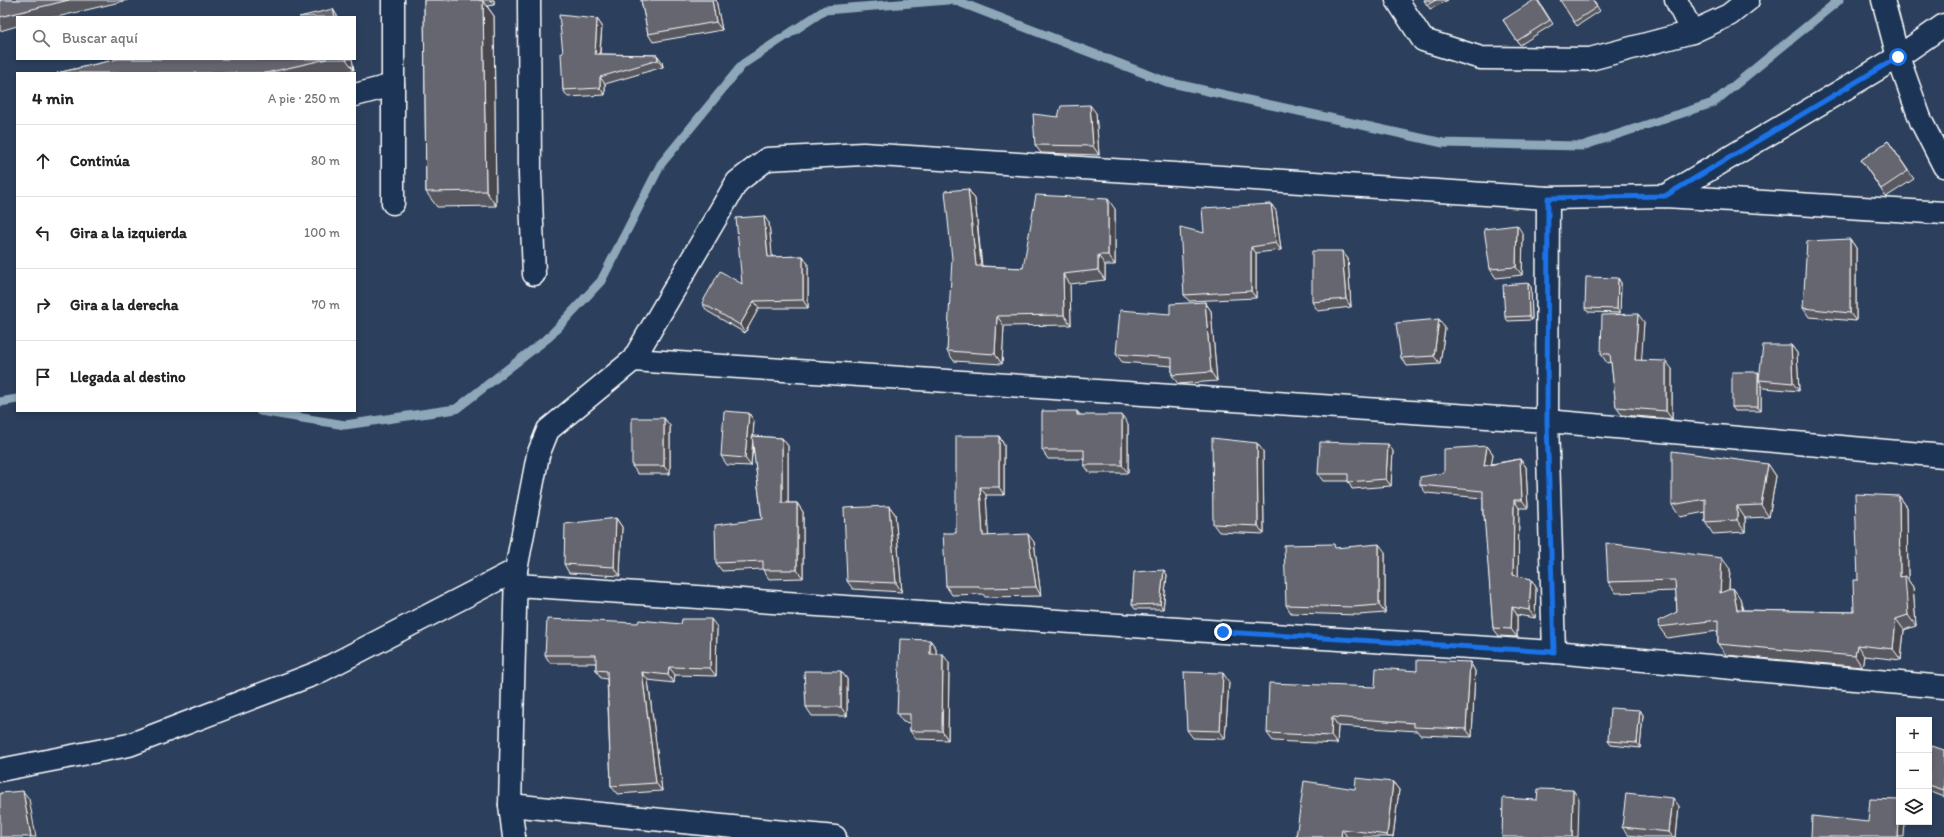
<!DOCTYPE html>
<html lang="es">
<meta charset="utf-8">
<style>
:root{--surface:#fff;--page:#f2f2f2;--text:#222;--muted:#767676;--line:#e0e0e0}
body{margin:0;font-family:Itim,sans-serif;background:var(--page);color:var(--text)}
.controls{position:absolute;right:12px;bottom:12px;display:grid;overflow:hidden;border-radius:0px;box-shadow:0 2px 6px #0003}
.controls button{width:36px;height:36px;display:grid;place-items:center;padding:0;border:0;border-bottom:1px solid var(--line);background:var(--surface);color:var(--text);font:20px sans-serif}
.stop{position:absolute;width:12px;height:12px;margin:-9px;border:3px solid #1a73e8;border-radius:50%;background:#fff}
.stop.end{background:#1a73e8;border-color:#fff;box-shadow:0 1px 4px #0008}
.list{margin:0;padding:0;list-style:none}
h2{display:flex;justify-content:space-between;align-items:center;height:52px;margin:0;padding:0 16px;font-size:17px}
h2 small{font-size:13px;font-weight:400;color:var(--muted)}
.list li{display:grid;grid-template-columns:26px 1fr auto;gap:12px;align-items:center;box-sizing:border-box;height:72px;padding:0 16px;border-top:1px solid var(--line)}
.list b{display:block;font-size:15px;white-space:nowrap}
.list em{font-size:13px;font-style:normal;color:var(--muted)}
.icon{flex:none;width:22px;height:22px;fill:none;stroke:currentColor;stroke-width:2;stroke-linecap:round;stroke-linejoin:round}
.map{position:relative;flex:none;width:1944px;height:837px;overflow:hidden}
.search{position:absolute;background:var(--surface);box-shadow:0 2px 6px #0003;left:16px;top:16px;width:340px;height:44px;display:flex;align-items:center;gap:10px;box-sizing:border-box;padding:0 14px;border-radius:0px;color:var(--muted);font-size:15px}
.panel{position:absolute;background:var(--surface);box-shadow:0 2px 6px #0003;left:16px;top:72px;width:340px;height:340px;border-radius:0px}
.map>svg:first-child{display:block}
</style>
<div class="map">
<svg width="1944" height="837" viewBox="0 0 1944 837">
<rect width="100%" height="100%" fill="#2c3f5c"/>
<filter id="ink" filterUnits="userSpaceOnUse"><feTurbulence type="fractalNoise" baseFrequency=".025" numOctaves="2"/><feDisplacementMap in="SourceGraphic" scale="8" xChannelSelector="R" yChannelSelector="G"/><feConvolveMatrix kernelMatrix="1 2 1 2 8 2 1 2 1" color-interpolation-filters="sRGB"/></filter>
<g filter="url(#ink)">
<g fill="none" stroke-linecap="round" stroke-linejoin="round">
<g stroke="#8ea7b9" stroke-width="9">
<polyline points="954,0 1167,82 1443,143 1582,146 1713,103 1839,0"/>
<polyline points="0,402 17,399"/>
<polyline points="260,411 345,425 456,409 549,337 601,281 661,164 743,64 825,10 948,0"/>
</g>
<defs>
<g id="minor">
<polyline points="393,0 393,203"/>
<polyline points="529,0 530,174 534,274"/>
<polyline points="1397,0 1423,40 1481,58 1590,59 1692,32 1729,15 1748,0"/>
<polyline points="1676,0 1692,32"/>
<polyline points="1883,0 1898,57 1921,121 1944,166"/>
<polyline points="355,95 393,85"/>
<polyline points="1665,196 1898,57 1944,25"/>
<polyline points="1548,198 1547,421 1554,652"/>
<polyline points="633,360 1547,421 1944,456"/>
<polyline points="517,585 1223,632 1554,652 1944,687"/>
<polyline points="0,770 129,745 317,673 516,570"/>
<polyline points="510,805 835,837"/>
<polyline points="514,837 510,805 516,570 538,455 548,430 633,360 737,182 767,159 863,154 1548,198 1665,196 1944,213"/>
</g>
</defs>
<use href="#minor" stroke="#fff" stroke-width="25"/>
<use href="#minor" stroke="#1d3557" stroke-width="22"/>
</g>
<g fill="#585860" stroke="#fff">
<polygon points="0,0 128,0 57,17 17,17 17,26 0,31"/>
<polygon points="424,0 494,0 494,5 487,6 494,16 496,206 437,207 426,192"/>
<polygon points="641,0 716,0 722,30 653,42 648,34"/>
<polygon points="1424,0 1448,0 1430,9"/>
<polygon points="1538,0 1553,24 1520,45 1503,20"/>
<polygon points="1593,0 1600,11 1577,26 1574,22"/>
<polygon points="597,19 602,26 600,54 657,55 662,62 663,67 605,84 605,95 568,97 563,90 563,53"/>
<polygon points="118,59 352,59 354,70 342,73 57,73"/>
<polygon points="1096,113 1099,155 1041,153 1035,145 1058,117"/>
<polygon points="1888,141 1914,179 1886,197 1861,160"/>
<polygon points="968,189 975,199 982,266 1023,268 1115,209 1115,265 1105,265 1105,280 1070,284 1071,325 1004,326 1002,364 954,361 947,351"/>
<polygon points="1271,204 1276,211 1281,250 1256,253 1256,298 1189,301 1184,295 1204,233"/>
<polygon points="769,223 772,257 803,256 808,264 808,308 759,308 745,333 707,311 702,303 742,284"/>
<polygon points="1523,234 1522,275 1496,278 1490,269"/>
<polygon points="1850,239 1856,248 1856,321 1809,317 1803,308"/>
<polygon points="1342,251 1348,259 1351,307 1318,311 1312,302"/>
<polygon points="1618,278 1621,283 1620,313 1588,312 1585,308"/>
<polygon points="1531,287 1532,320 1508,321 1505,317"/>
<polygon points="1205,302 1211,311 1217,381 1178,384 1172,375 1172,366 1122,362 1116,354 1170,314"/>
<polygon points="1439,319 1445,328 1440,364 1407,366 1401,358"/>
<polygon points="1644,322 1641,360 1672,369 1672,419 1622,415 1616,407 1611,362 1607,363 1601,354"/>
<polygon points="1791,345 1797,353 1799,391 1764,388 1761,384 1761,411 1735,411 1732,407 1759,374"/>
<polygon points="1077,411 1080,415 1128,424 1128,473 1090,473 1084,465 1084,459 1048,459 1042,450"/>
<polygon points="749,413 754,421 753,436 782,438 788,446 788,503 797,503 803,512 803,578 769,579 763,570 763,569 722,571 716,563 762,519 753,445 751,466 727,465 721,456"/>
<polygon points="664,418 670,426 670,474 638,474 632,466"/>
<polygon points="999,436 1004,445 1004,495 986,495 988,536 1034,542 1041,596 985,597 983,594 952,595 946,586 956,533"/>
<polygon points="1487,446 1493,454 1491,464 1520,459 1526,467 1528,508 1519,508 1518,576 1531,579 1536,587 1535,618 1517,615 1517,637 1499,636 1493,628 1485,518 1483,515 1483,498 1426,493 1420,485 1444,473"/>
<polygon points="1263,451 1264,534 1219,532 1213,524"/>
<polygon points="1393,451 1391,486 1352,489 1348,481 1323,481 1318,474"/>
<polygon points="1768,464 1776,476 1769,517 1745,518 1745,532 1713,534 1705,522 1705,512 1680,517 1672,505"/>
<polygon points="1899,496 1907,507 1908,580 1913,587 1916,626 1904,630 1901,660 1864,656 1862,667 1726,655 1718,644 1718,631 1667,638 1659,627 1677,612 1676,591 1616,593 1608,582 1730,569 1729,589 1740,598 1743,610 1854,612 1858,580"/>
<polygon points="889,506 895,514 902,592 853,589 847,581"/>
<polygon points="616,518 622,527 620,576 569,573 564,564"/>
<polygon points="1337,548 1385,552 1385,613 1359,615 1291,613 1286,605"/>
<polygon points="1164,570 1167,575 1163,609 1135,609 1132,605"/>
<polygon points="717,627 716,676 675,675 674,683 648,680 662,791 617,794 611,786 607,679 601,678 596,670 596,663 550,663 545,655"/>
<polygon points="930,640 936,648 936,654 949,663 948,740 916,739 910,731 910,723 903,722 897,714"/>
<polygon points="1470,662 1475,671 1472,737 1420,735 1417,731 1338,726 1337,744 1273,741 1267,733 1375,687 1417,671"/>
<polygon points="841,671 847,679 847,716 812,716 806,707"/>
<polygon points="1229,682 1225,739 1193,738 1187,730"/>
<polygon points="1640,710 1643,715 1640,748 1611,745 1608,741"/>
<polygon points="1944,750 1944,797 1929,791 1929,755"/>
<polygon points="1393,782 1399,790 1393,837 1296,837 1355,789"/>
<polygon points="1679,806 1676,837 1644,837 1628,835 1622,827"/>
</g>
<g fill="#47474e" stroke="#fff">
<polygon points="490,0 494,0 494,5"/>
<polygon points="712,0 716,0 722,30 716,22"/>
<polygon points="483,1 494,16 496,206 486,191"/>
<polygon points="333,9 338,17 335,17"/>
<polygon points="597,19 602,26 599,60 595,54"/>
<polygon points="657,55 662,62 663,67 658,60"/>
<polygon points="346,59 352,59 354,70"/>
<polygon points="600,77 605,84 605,95 600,88"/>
<polygon points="1090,105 1096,113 1099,155 1093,146"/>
<polygon points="968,189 975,199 982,276 976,266"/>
<polygon points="1108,199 1115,209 1115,265 1108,255"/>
<polygon points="1271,204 1276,211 1281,250 1276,243"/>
<polygon points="764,216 769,223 773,264 768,257"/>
<polygon points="1517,225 1523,234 1522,275 1516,267"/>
<polygon points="1850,239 1856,248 1856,321 1850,313"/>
<polygon points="1251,247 1256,253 1256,298 1251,291"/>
<polygon points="1342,251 1348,259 1351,307 1346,299"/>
<polygon points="1098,255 1105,265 1105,280 1098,270"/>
<polygon points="803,256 808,264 808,308 803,300"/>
<polygon points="1063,274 1070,284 1071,325 1064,315"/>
<polygon points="1618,278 1621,283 1620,313 1617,309"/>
<polygon points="1528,283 1531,287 1532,320 1529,316"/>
<polygon points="754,301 759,308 745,333 740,325"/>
<polygon points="1205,302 1211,311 1217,381 1211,372"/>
<polygon points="1638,314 1644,322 1641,369 1635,360"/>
<polygon points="997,316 1004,326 1002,364 995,354"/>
<polygon points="1439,319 1445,328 1440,364 1434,356"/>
<polygon points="1791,345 1797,353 1799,391 1793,383"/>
<polygon points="1666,361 1672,369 1672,419 1666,411"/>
<polygon points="1758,372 1761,377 1759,380 1761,384 1761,411 1758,407"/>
<polygon points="1077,411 1083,419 1077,415"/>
<polygon points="749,413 754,421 751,466 745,458"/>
<polygon points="1122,415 1128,424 1128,473 1122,465"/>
<polygon points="664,418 670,426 670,474 664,466"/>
<polygon points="999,436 1004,445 1004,495 999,487"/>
<polygon points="782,438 788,446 788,511 782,503"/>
<polygon points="1257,443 1263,451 1264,534 1258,526"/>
<polygon points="1388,444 1393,451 1391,486 1386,479"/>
<polygon points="1487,446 1493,454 1490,474 1484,466"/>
<polygon points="1520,459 1526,467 1528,508 1522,500"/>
<polygon points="1768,464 1776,476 1769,517 1761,505"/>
<polygon points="980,487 986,495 989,544 983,536"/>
<polygon points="1899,496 1907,507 1908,580 1913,587 1916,626 1908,615 1900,577"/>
<polygon points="1514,500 1519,508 1518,583 1513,575"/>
<polygon points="797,503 803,512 803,578 797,570"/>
<polygon points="889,506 895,514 902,592 896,583"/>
<polygon points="1737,506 1745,518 1745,532 1737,520"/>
<polygon points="616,518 622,527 620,576 614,567"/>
<polygon points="1028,534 1034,542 1041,596 1036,587"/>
<polygon points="1379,544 1385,552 1385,613 1379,605"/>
<polygon points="1722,558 1730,569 1728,604 1720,593"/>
<polygon points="1164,570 1167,575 1163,609 1160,604"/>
<polygon points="1531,579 1536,587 1535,618 1529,610"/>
<polygon points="1733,588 1740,598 1745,621 1737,610"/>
<polygon points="1512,607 1517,615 1517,637 1511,629"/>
<polygon points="711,619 717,627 716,676 710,668"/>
<polygon points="1896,619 1904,630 1901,660 1893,649"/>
<polygon points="930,640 936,648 936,662 930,654"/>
<polygon points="1857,645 1864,656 1862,667 1855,656"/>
<polygon points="943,654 949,663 948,740 942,731"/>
<polygon points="1470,662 1475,671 1472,737 1466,729"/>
<polygon points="669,667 675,675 674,683 668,675"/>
<polygon points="841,671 847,679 847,716 841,707"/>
<polygon points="642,672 648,680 662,791 656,783"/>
<polygon points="1223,673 1229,682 1225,739 1220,731"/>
<polygon points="1640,710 1643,715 1640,748 1637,743"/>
<polygon points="1332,717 1338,726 1337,744 1331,736"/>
<polygon points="1393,782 1399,790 1393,837 1388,837 1387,835"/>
<polygon points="1573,790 1579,799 1578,837 1572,837"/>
<polygon points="23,791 29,799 36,837 31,837"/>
<polygon points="1673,798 1679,806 1676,837 1673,837 1669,832"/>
<polygon points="1899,822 1905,822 1904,837 1898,837"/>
<polygon points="1342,829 1347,837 1341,837"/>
</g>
<g fill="#666670" stroke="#fff">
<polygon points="0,0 69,0 0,17"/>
<polygon points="424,0 478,0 483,1 486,191 426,192"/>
<polygon points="641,0 712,0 716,22 648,34"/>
<polygon points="1424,0 1436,0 1427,5"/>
<polygon points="1534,0 1537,0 1550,20 1517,41 1503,20"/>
<polygon points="1560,0 1592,0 1597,7 1574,22"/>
<polygon points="333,9 335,17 299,17"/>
<polygon points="559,15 597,19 595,54 657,55 658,60 600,77 600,88 563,90 561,53 563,53"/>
<polygon points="118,59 327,59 266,73 57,73"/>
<polygon points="1090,105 1093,146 1035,145 1033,114 1058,117 1061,106"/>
<polygon points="1888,141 1908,171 1881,189 1861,160"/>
<polygon points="968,189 976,266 1023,268 1036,195 1108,199 1108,255 1098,255 1098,270 1063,274 1064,315 997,316 995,354 947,351 952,259 945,191"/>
<polygon points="1271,204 1276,243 1251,247 1251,291 1184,295 1180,227 1204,233 1202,208"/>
<polygon points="764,216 768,257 803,256 803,300 754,301 740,325 702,303 720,271 742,284 736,218"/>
<polygon points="1517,225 1516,267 1490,269 1484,229"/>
<polygon points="1850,239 1850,313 1803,308 1807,241"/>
<polygon points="1312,251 1342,251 1346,299 1312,302"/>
<polygon points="1586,277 1618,278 1617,309 1585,308"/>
<polygon points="1528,283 1529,316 1505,317 1503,285"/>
<polygon points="1205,302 1211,372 1172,375 1172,358 1116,354 1120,310 1170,314 1170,304"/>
<polygon points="1638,314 1635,360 1666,361 1666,411 1616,407 1610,354 1601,354 1602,315"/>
<polygon points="1439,319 1434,356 1401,358 1396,323"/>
<polygon points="1763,345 1791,345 1793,383 1759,380"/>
<rect x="1732" y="372" width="26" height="35"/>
<polygon points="724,411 749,413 745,458 721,456"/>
<polygon points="1042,411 1077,411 1077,415 1122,415 1122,465 1084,465 1084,450 1042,450"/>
<rect x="632" y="418" width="32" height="48"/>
<polygon points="752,436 782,438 782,503 797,503 797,570 763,570 763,561 716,563 715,525 762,519"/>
<polygon points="956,436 999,436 999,487 980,487 983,536 1028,534 1036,587 979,588 979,586 946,586 943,533 956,533"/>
<polygon points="1212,438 1257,443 1258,526 1213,524"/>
<polygon points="1320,442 1388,444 1386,479 1348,482 1348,474 1318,474"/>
<polygon points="1487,446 1484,466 1520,459 1522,500 1514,500 1513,575 1531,579 1529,610 1512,607 1511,629 1493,628 1484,515 1483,515 1483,491 1420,485 1420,477 1444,473 1444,449"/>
<polygon points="1672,451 1768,464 1761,505 1737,506 1737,520 1705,522 1705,499 1672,505"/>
<polygon points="1855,494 1899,496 1900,577 1905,576 1908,615 1896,619 1893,649 1857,645 1855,656 1718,644 1718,620 1659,627 1658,621 1677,612 1675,580 1608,582 1606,543 1722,558 1720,593 1733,588 1737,610 1854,612 1853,580 1858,580"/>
<polygon points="889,506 896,583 847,581 844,508"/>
<polygon points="616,518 614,567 564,564 565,524"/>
<polygon points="1334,544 1335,548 1379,544 1379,605 1353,607 1286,605 1284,545"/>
<polygon points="1164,570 1160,604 1132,605 1134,572"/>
<polygon points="547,619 638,623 639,620 681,624 682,619 711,619 710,668 669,667 668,675 642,672 656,783 611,786 607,671 596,670 596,655 545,655"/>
<polygon points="900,639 930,640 930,654 943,654 942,731 910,731 910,714 897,714"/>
<polygon points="1417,660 1470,662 1466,729 1414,727 1414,723 1332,717 1331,736 1267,733 1269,683 1375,687 1376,668 1417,671"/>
<polygon points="804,671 841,671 841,707 806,707"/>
<polygon points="1184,672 1223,673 1220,731 1187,730"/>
<polygon points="1610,708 1640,710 1637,743 1608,741"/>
<polygon points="1932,746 1944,750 1944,790 1929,785 1929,755"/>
<polygon points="1356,778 1393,782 1387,835 1342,829 1341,837 1296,837 1304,781 1355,789"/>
<polygon points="1538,789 1573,790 1572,837 1502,837 1503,798 1537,800"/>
<polygon points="23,791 31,837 0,837 0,793"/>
<polygon points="1626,793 1673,798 1669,832 1622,827"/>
<polygon points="1870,799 1899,800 1899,818 1898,837 1811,837 1812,816 1868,822"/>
</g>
</g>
<g fill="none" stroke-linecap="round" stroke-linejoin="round" filter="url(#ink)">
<polyline stroke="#1a73e8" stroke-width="5" points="1223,632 1554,652 1547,421 1548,198 1665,196 1898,57"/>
</g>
</svg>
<div class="controls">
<button>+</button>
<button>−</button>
<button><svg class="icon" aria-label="layers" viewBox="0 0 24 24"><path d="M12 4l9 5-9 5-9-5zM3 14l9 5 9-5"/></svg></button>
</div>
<div class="stop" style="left:1898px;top:57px"></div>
<div class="stop end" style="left:1223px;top:632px"></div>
<div class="search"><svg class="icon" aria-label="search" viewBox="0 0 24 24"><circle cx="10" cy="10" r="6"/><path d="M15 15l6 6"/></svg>Buscar aquí</div>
<section class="panel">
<h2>4 min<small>A pie · 250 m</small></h2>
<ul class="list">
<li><svg class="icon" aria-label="ahead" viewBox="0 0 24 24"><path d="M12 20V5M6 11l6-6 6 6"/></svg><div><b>Continúa</b></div><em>80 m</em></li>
<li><svg class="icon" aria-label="left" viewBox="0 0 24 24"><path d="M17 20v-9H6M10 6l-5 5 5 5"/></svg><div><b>Gira a la izquierda</b></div><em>100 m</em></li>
<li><svg class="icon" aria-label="right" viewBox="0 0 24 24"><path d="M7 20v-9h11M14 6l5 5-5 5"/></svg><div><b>Gira a la derecha</b></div><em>70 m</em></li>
<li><svg class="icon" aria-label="arrive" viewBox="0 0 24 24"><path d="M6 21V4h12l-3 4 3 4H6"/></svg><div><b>Llegada al destino</b></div></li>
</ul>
</section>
</div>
